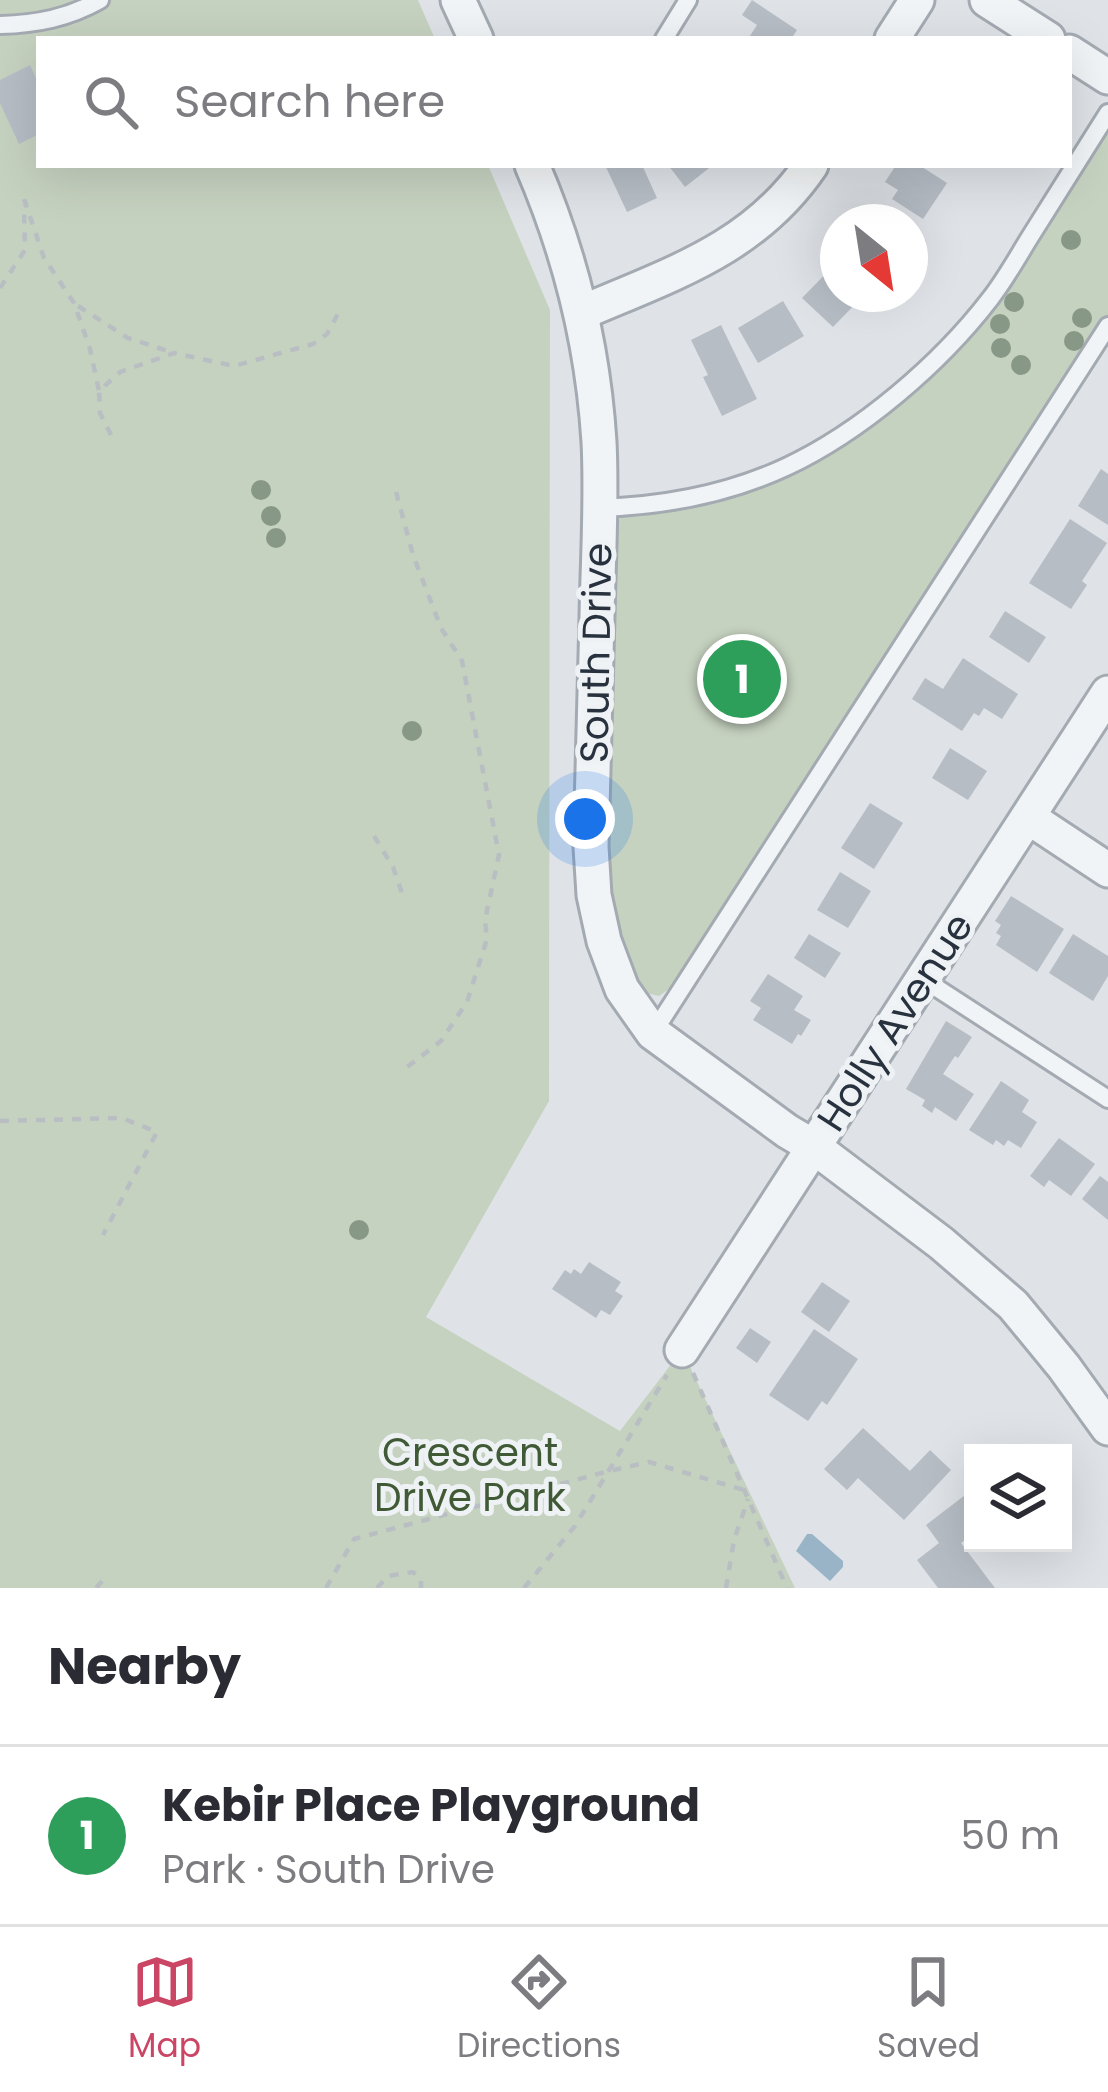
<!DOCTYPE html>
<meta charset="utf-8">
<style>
:root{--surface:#fff;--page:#f7f7f7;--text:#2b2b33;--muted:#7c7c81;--line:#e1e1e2;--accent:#cb4565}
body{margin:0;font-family:Poppins,sans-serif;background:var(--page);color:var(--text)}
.controls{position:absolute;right:36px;bottom:36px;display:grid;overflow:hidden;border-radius:0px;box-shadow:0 12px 48px #0002}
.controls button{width:108px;height:108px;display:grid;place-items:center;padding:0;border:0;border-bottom:3px solid var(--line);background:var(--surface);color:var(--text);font:60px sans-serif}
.compass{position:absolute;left:820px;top:204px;width:108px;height:108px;border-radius:50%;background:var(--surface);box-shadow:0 12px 48px #0002;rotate:150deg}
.you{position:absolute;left:585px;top:819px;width:42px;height:42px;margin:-30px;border:9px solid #fff;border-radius:50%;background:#1a73e8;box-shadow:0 0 0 18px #1a73e833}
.badge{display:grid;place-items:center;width:78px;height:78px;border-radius:50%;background:var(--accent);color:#fff;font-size:39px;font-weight:700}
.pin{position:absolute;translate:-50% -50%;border:6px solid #fff;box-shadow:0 3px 12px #0006}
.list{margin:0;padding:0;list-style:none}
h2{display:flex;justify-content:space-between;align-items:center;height:156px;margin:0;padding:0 48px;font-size:51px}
h2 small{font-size:39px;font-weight:400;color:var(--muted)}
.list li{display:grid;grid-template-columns:78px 1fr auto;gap:36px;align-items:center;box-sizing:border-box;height:180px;padding:0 48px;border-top:3px solid var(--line)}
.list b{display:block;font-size:45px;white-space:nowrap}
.list p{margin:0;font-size:39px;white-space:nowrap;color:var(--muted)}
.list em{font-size:39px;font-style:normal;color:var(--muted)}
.icon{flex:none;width:66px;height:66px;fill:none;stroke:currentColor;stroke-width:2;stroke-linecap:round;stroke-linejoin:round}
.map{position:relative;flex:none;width:1108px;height:1588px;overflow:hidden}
.search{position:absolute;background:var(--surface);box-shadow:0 12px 48px #0002;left:36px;right:36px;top:36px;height:132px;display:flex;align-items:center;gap:30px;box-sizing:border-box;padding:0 42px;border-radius:0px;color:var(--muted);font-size:45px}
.sheet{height:336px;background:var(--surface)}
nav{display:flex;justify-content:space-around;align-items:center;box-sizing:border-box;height:168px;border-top:3px solid var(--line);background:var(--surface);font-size:33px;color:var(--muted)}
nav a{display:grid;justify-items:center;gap:6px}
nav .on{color:var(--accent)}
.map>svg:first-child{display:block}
</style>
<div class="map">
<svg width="1108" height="1588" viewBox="0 0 1108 1588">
<rect width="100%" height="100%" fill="#dfe3e8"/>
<g fill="#c6d2c0">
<polygon points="0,0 418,0 435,39 39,39 39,165 488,165 550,310 549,1101 426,1317 620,1431 682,1350 795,1588 0,1588"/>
<path d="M1108,113V322L670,988L659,996L646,993C623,962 615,926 608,889L612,525L634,507L693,497L831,441L964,329Z"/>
</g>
<polygon fill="#9ab4c7" points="807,1534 812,1534 843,1561 843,1567 830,1581 796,1551"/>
<g fill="#b6bdc5">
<polygon points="752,0 797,30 791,39 748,39 757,25 742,15"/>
<polygon points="30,65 39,85 39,134 19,144 0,103 0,80"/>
<polygon points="605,165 642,165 657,198 627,212"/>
<polygon points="668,165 713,165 685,187"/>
<polygon points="896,165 919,165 947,183 923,219 892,199 898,190 885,182"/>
<polygon points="869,205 896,222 859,222"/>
<polygon points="910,231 926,241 910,267"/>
<polygon points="838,261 838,294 865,294 833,327 802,298"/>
<polygon points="783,301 804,336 758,363 738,328"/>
<polygon points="721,325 757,399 722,416 703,377 708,375 691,340"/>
<polygon points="1101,469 1108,474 1108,525 1078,506"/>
<polygon points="1070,519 1107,543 1082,581 1087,585 1071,609 1029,583"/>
<polygon points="1005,611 1046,637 1029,663 989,637"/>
<polygon points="963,658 1018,694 1002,719 984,708 979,716 974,713 962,731 912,699 925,678 943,689"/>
<polygon points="950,748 987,771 968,800 932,778"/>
<polygon points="870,803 903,823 874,869 841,848"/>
<polygon points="840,872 871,891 848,928 817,910"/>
<polygon points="1011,896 1064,929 1037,972 996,945 1001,936 996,933 1001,925 995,921"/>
<polygon points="809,934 841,953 825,978 794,958"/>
<polygon points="1073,934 1108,956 1108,976 1093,1001 1049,973"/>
<polygon points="768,974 803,996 794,1010 811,1020 801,1036 798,1034 792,1044 753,1020 761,1008 750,1001"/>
<polygon points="946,1021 972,1037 958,1058 955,1056 943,1074 974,1094 956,1121 935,1107 932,1113 922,1106 925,1100 906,1089"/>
<polygon points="1001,1081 1029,1100 1022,1112 1037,1122 1021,1148 1008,1140 1004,1146 996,1140 993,1145 969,1130"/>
<polygon points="1059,1138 1095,1164 1071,1196 1049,1180 1044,1187 1030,1176"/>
<polygon points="1100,1176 1108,1182 1108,1220 1082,1199"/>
<polygon points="589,1262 621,1282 615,1291 623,1296 610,1315 601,1310 596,1318 552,1289 565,1270 571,1274 574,1269 581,1274"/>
<polygon points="822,1282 850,1301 829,1332 801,1312"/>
<polygon points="750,1328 771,1342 757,1363 736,1348"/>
<polygon points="814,1329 858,1359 827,1405 822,1401 808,1421 769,1395"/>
<polygon points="863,1428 910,1471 930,1450 951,1470 904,1520 858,1478 847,1490 824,1469"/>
<polygon points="973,1489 973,1534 961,1543 995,1588 938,1588 917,1560 939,1543 926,1525"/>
</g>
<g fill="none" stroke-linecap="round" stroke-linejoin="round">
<defs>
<g id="lane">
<path d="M0,25C37,24 68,18 100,0"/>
<polyline points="664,39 688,0"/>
<path d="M599,508C663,506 728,494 786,467C861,432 940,364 990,299C1005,280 1017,258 1030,237C1056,196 1082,155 1108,113"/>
<polyline points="923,979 1108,1099"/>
<polyline points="653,1033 1108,326"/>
</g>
<g id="street">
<polyline points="458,0 476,39"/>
<polyline points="987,0 1048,39"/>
<polyline points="892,39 917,0"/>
<polyline points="1069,52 1108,77"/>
<path d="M532,165C570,253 593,346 599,442C602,500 598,559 597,617C595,694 593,771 591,847L594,895L604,941L622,989L653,1033L787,1131L814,1147L941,1243L1013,1305L1064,1367L1108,1428"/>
<path d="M581,313C671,274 754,249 811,165"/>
<polyline points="1028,817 1108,870"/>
<polyline points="682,1350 1108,693"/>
</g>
</defs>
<use href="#lane" stroke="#a4aab2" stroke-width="22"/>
<use href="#street" stroke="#a4aab2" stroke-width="39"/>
<g stroke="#b9bec3" stroke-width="4.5" stroke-dasharray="9 9" stroke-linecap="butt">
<polyline points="24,199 44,258 74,303 90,349 99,391"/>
<polyline points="0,288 25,250 24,205"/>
<polyline points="78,306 128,338 174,353"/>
<polyline points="111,435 100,413 99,391 120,372 174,353 234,366 313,344 327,334 340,310"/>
<polyline points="396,492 413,555 441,628 462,661 499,855 485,920 487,939 467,1002 441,1041 402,1071"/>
<polyline points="374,836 393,867 402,893"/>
<polyline points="0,1121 122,1118 157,1132 103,1235"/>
<polyline points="693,1373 787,1588"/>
<polyline points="96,1588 105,1578"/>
<polyline points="326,1588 354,1539 609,1471 649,1462 744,1490"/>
<polyline points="377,1588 388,1576 413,1572 421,1580 421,1588"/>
<polyline points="524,1588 575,1526 667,1375"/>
<polyline points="726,1588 734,1540 748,1499"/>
</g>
<use href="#lane" stroke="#f1f4f6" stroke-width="16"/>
<use href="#street" stroke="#f1f4f6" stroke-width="33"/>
</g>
<g fill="#889886">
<circle cx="1071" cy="240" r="10"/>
<circle cx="1014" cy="302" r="10"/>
<circle cx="1082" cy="318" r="10"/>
<circle cx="1000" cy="324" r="10"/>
<circle cx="1074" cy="341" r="10"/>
<circle cx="1001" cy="348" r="10"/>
<circle cx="1021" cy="365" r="10"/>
<circle cx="261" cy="490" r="10"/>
<circle cx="271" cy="516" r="10"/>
<circle cx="276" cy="538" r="10"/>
<circle cx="412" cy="731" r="10"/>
<circle cx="359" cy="1230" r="10"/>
</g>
<g text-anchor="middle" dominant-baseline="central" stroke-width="10" stroke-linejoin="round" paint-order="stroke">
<g font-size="39" fill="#28323f" stroke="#eef2f5">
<text transform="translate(596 653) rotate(-89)">South Drive</text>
<text transform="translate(895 1022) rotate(-57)">Holly Avenue</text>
</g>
<g font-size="39" fill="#405a36" stroke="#eef2f5">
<text x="470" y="1452">Crescent<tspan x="470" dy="45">Drive Park</tspan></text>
</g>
</g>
</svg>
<div class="controls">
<button><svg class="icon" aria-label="layers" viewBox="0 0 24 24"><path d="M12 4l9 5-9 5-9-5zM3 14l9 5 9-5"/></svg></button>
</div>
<svg class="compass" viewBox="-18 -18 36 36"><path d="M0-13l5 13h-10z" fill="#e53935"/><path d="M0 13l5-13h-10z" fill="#7c7c81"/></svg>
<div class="you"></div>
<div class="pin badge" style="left:742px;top:679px;background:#2e9e5b">1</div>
<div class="search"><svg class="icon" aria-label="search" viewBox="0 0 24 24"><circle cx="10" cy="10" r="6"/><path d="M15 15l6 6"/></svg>Search here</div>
</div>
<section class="sheet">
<h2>Nearby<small></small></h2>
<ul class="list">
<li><span class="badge" style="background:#2e9e5b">1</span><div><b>Kebir Place Playground</b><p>Park · South Drive</p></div><em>50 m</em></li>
</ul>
</section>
<nav>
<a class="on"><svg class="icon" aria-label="map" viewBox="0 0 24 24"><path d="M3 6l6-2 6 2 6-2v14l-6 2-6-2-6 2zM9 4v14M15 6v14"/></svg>Map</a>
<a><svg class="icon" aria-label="directions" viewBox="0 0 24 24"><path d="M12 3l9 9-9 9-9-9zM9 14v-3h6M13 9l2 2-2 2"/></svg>Directions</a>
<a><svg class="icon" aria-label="saved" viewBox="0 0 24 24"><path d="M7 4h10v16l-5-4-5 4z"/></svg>Saved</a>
</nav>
